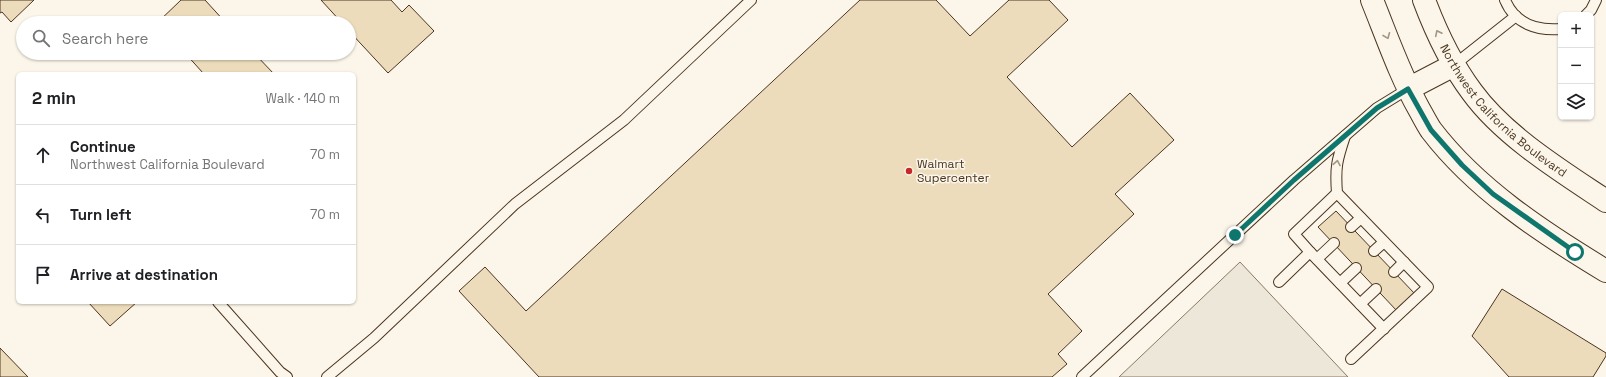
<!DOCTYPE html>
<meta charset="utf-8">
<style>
:root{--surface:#fff;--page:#f2f2f2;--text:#202124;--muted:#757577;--line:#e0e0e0}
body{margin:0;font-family:"Space Grotesk",sans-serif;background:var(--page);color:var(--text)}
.controls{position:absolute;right:12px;top:12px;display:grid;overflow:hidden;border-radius:6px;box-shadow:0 1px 3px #0004}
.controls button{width:36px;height:36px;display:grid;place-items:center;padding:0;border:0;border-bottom:1px solid var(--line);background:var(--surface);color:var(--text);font:20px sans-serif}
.stop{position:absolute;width:12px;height:12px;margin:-9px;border:3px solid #0f766e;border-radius:50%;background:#fff}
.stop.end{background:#0f766e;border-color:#fff;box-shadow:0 1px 4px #0008}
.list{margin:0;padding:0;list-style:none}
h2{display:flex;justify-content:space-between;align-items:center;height:52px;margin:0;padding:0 16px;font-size:17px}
h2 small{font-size:13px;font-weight:400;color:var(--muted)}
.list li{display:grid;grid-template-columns:26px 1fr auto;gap:12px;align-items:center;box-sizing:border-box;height:60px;padding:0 16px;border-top:1px solid var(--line)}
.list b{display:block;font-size:15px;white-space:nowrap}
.list p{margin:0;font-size:13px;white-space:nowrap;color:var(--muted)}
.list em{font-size:13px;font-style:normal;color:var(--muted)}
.icon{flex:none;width:22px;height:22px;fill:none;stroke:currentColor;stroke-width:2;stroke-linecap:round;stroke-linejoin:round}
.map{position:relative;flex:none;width:1606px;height:377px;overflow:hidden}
.search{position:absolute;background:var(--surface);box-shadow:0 1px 3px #0004;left:16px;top:16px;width:340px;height:44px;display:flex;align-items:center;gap:10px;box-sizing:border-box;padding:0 14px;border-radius:22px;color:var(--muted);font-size:15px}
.panel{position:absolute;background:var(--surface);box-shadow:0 1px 3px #0004;left:16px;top:72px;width:340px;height:232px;border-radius:6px}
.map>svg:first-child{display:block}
</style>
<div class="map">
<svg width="1606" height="377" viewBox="0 0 1606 377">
<rect width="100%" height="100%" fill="#fbf6e9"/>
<polygon fill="#ede7d9" stroke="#887966" points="1240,262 1348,377 1119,377"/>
<g fill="#ecdcbc" stroke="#4a3520">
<polygon points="0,0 34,0 11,22 2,12 0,13"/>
<polygon points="181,0 205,0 226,23 157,23"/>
<polygon points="321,0 391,0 402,12 409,5 434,31 388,73 349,31 349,23 342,23"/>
<polygon points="860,0 936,0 970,36 1009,0 1049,0 1068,20 1007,77 1072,147 1130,93 1174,140 1115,194 1134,214 1048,294 1082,331 1058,354 1067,364 1052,377 539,377 459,291 485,267 526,311"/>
<polygon points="185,53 254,53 274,74 202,74 203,73"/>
<polygon points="1336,211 1415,294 1397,311 1318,227"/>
<polygon points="1502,289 1606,353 1606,356 1593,377 1509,377 1472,336"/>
<polygon points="88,302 137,302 110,326"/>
<polygon points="0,348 28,377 0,377"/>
</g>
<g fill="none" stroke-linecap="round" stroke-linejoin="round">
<defs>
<g id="lane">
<path d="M1505,0C1515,24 1537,31 1561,29"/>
<polyline points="1586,15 1591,10 1596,0"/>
<polyline points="1454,65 1516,16"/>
<path d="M1345,136C1337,160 1335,167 1337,193L1428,287L1351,359"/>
<polyline points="1351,227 1361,218"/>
<polyline points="1374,251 1384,242"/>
<polyline points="1310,252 1384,329"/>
<polyline points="1317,259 1334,243"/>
<polyline points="1394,272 1404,262"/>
<polyline points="1279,282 1310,252 1294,234 1337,193"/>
<polyline points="1340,283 1356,268"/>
<polyline points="218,302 280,372 287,377"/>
<polyline points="1360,304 1376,289"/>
<polyline points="327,377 374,338 515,204 624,120 751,0"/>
<polyline points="1082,377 1294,180 1377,108 1408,89"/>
</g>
<g id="secondary">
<path d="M1372,0C1387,37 1400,75 1419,109C1423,116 1427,124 1431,130C1476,189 1543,233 1606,271"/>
<path id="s1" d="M1424,0C1436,32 1451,64 1472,92C1504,136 1561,171 1606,201"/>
<polyline points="1408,89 1454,65"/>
</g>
</defs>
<use href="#lane" stroke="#4a3520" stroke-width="12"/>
<use href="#secondary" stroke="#4a3520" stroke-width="24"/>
<use href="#lane" stroke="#fbf6e9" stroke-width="10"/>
<use href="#secondary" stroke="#fbf6e9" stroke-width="22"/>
</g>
<defs><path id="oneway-chevron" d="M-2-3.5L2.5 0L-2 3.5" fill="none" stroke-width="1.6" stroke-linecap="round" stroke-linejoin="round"/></defs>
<g stroke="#a29684">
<use href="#oneway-chevron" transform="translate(1438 33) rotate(-116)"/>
<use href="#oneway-chevron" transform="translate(1387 36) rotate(68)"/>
<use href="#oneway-chevron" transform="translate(1337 163) rotate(-80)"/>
</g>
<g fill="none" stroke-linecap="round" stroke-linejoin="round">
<polyline stroke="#0f766e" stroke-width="5" points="1235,235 1294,180 1377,108 1408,89 1431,130 1462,165 1493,194 1575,252"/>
</g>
<circle fill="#c62828" stroke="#fbf6e9" stroke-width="1.5" cx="909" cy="171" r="4"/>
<g text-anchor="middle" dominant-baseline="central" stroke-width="3" stroke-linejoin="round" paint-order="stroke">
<g font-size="12" fill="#4a3520" stroke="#fbf6e9">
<text stroke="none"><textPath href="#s1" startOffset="139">Northwest California Boulevard</textPath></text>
</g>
<g font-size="12" fill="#4a3520" stroke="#fbf6e9" text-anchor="start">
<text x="917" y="164">Walmart<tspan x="917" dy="14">Supercenter</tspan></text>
</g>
</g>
</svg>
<div class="controls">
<button>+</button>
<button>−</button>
<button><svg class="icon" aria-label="layers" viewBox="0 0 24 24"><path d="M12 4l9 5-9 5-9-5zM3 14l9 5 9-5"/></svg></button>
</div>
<div class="stop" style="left:1575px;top:252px"></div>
<div class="stop end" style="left:1235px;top:235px"></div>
<div class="search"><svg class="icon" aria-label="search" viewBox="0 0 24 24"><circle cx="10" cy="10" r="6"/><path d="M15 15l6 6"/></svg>Search here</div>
<section class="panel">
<h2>2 min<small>Walk · 140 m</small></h2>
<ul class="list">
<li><svg class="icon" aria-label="ahead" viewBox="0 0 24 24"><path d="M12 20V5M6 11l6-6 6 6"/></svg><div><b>Continue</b><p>Northwest California Boulevard</p></div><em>70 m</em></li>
<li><svg class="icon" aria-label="left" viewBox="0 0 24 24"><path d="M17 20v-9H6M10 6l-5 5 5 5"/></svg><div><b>Turn left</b></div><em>70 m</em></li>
<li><svg class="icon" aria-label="arrive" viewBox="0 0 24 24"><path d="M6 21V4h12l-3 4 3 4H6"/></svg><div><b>Arrive at destination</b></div></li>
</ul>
</section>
</div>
